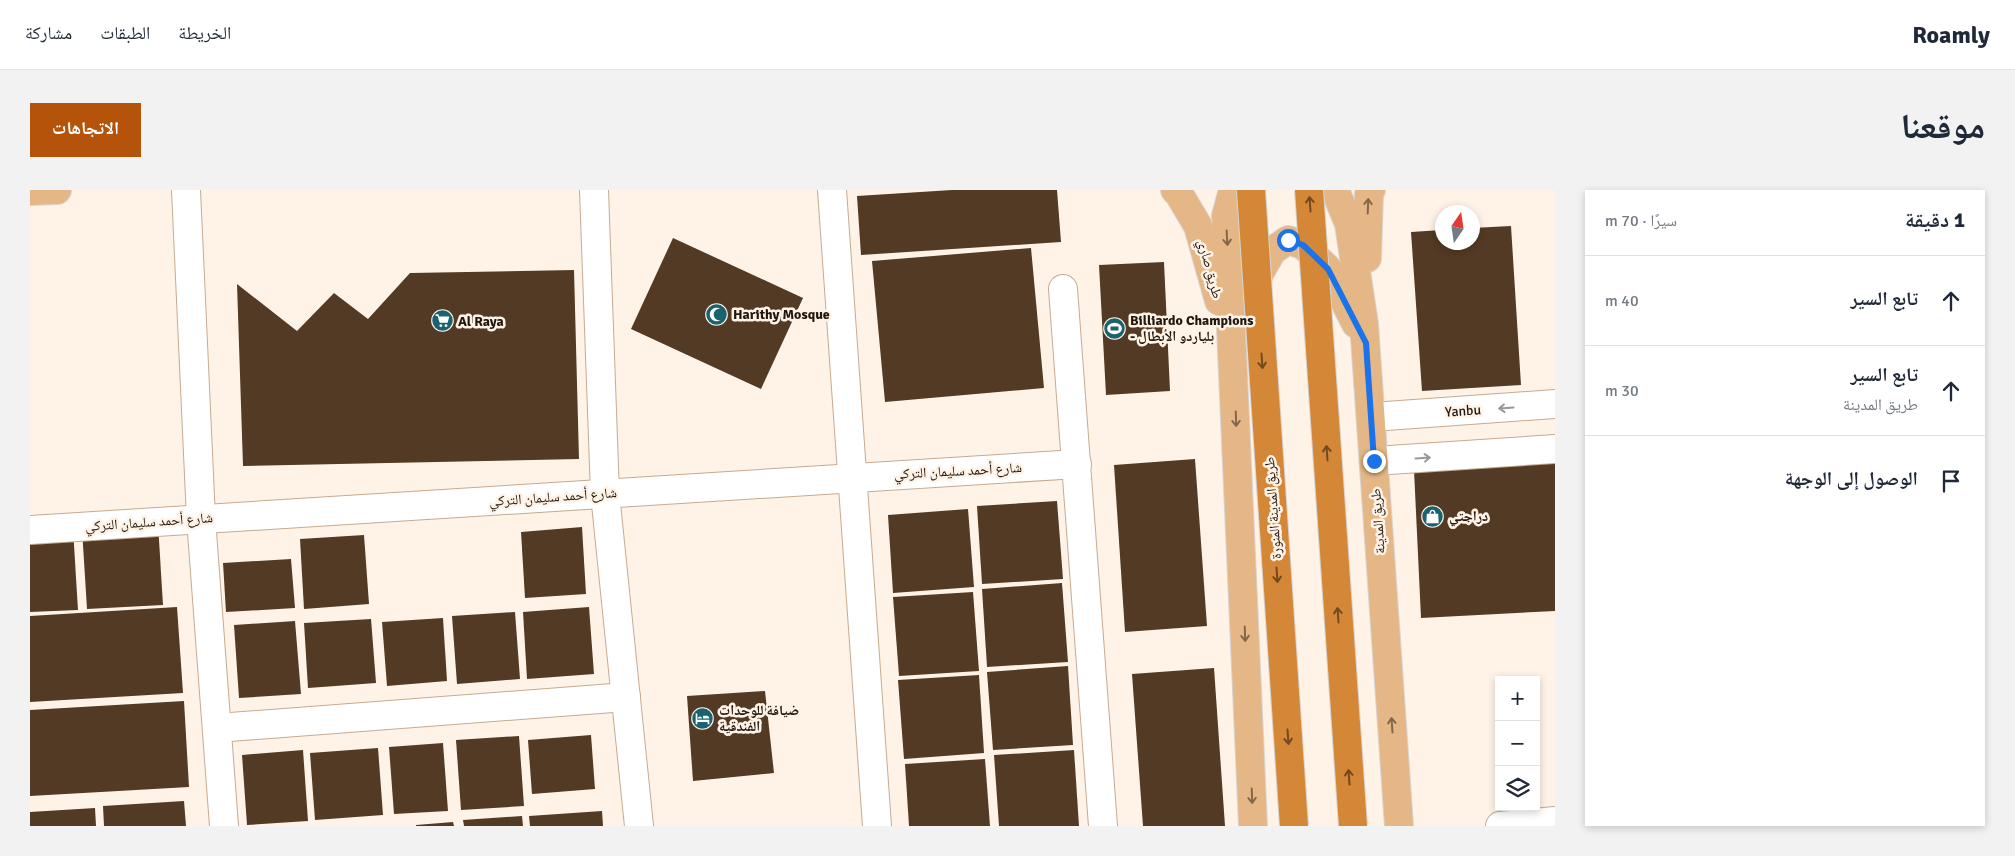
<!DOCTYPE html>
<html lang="ar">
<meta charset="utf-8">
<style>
:root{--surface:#fff;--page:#f2f2f3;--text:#1f2937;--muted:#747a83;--line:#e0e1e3;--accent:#b45309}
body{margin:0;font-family:Signika,"Noto Naskh Arabic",sans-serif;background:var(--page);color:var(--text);direction:rtl}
.controls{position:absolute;right:15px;bottom:15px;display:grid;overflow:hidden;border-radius:0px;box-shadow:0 2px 8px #0003}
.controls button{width:45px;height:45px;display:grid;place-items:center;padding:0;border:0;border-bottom:1px solid var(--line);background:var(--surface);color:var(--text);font:25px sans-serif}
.compass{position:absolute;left:1405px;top:15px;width:45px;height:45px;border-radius:50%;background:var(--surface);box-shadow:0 2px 8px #0003;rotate:13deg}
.stop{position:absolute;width:15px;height:15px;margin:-11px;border:4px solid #1a73e8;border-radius:50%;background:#fff}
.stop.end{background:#1a73e8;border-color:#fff;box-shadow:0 1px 5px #0008}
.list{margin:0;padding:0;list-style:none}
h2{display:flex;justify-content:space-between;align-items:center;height:65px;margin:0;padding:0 20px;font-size:21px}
h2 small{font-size:16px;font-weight:400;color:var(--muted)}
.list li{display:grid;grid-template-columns:32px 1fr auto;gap:15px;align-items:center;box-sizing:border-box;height:90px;padding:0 20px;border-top:1px solid var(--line)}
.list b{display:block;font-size:19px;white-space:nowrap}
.list p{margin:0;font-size:16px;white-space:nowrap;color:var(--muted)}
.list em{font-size:16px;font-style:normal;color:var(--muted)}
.icon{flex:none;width:28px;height:28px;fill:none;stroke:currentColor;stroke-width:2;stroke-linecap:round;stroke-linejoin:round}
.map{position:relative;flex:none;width:1525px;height:636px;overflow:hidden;direction:ltr;border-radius:0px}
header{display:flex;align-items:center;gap:30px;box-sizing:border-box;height:70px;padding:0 25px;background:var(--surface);border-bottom:1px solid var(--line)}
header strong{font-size:24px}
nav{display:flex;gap:28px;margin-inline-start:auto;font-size:18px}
.intro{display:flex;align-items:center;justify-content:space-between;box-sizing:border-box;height:120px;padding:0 30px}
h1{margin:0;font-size:35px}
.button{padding:12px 22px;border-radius:0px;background:var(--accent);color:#fff;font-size:18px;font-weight:700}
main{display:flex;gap:30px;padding:0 30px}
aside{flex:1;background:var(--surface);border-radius:0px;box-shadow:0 2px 8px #0003}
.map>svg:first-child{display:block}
</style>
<header>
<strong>Roamly</strong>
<nav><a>الخريطة</a><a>الطبقات</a><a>مشاركة</a></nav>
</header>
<div class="intro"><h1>موقعنا</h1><a class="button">الاتجاهات</a></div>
<main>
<aside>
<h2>1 دقيقة<small>سيرًا · 70 m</small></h2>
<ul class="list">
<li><svg class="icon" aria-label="ahead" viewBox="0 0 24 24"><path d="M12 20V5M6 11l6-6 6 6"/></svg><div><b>تابع السير</b></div><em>40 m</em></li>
<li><svg class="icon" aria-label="ahead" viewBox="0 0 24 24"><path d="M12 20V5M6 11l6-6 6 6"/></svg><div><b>تابع السير</b><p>طريق المدينة</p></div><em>30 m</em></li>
<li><svg class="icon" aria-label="arrive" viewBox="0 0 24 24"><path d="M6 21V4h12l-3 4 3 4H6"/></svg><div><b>الوصول إلى الوجهة</b></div></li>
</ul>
</aside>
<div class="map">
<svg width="1525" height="636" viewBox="0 0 1525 636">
<rect width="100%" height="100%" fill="#fff3e8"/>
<g fill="#523a24">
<polygon points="922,0 1027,0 1031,52 831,65 827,6"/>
<polygon points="1481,36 1491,195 1392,201 1381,42 1412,40 1412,52 1442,52 1442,38"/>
<polygon points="643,48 773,108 731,199 601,139"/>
<polygon points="1001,58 1014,198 855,212 842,71"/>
<polygon points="1134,72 1140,201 1076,205 1069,75"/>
<polygon points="544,80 549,269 213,276 207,94 267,141 304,103 338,129 380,83"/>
<polygon points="1165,269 1177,436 1095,442 1084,275"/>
<polygon points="1525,273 1525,421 1391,428 1384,280"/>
<polygon points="1027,311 1033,389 952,394 947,316"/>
<polygon points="938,319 944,397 863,403 858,325"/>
<polygon points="128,334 133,415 57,419 52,339"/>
<polygon points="552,337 556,404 495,408 491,342"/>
<polygon points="43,339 48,420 0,422 0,342"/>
<polygon points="334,345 339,414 274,419 270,349"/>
<polygon points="261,369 265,418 196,422 193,373"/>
<polygon points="1032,393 1038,472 957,477 952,399"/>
<polygon points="943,402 949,481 869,486 863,407"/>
<polygon points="147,417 153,503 0,512 0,426"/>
<polygon points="559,417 564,484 497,489 493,422"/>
<polygon points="485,422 490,489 427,494 422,426"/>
<polygon points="413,428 417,491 357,496 352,432"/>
<polygon points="341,429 346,493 278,498 274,433"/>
<polygon points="265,431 271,504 209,508 204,435"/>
<polygon points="1038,476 1043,555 963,560 957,482"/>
<polygon points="1184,478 1195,636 1113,636 1102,484"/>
<polygon points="949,485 954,563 874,569 868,490"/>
<polygon points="735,501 744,583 663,591 657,506"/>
<polygon points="154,511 159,597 0,606 0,520"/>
<polygon points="561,545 565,599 502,604 498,550"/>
<polygon points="489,546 494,616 431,620 426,550"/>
<polygon points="413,553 418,621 364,624 359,557"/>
<polygon points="348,558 353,625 285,630 280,563"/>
<polygon points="273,560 278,631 217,635 212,565"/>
<polygon points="1044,560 1049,636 969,636 964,565"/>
<polygon points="955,569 960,636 879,636 875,574"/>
<polygon points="154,611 156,636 74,636 73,616"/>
<polygon points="65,618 66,636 0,636 0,622"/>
<polygon points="572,621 573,636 500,636 499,626"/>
<polygon points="492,626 493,636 434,636 433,630"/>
<polygon points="423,632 424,636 386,636 386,635"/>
</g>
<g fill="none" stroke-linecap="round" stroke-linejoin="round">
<defs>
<g id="minor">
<polyline points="156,0 171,329 194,636"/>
<polyline points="564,0 575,304 609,636"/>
<polyline points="802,0 847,636"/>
<polyline points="1033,99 1073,636"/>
<polyline points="1342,227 1525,214"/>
<polyline points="1344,271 1525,259"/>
<polyline points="0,340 1047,274"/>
<polyline points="187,538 596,507"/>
<polyline points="1470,636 1525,631"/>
</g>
<g id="major">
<polyline points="1145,0 1149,4 1168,36 1189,111"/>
<polyline points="1203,0 1196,26 1223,636"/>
<polyline points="1305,0 1319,34 1334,134 1369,636"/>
<polyline points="0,1 27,0"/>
<polyline points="1337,68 1339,4 1341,0"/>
<polyline points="1221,98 1242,61 1258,50 1273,55 1298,79 1326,134"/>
</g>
</defs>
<use href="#minor" stroke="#c6aa91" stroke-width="30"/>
<use href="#major" stroke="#d7d5d4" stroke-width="30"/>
<use href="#minor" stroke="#fff" stroke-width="28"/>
<use href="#major" stroke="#e5b787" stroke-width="28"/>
<defs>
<g id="highway-bridge">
<polyline points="1221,0 1264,636"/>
<polyline points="1279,0 1323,636"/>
</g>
</defs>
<use href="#highway-bridge" stroke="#d7d5d4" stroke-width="30" stroke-linecap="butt"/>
<use href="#highway-bridge" stroke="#d48737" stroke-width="28"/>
</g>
<defs><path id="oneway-shaft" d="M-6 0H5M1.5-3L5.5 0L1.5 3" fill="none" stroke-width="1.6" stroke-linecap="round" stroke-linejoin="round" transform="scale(1.25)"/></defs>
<g stroke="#724920">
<use href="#oneway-shaft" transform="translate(1280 14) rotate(-94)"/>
<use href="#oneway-shaft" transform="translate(1232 171) rotate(86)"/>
<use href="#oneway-shaft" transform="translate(1297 263) rotate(-94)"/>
<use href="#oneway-shaft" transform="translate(1247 385) rotate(86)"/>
<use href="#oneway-shaft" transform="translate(1308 425) rotate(-94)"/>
<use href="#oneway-shaft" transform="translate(1258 547) rotate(86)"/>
<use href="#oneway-shaft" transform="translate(1319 587) rotate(-94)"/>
</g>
<g stroke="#84674a">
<use href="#oneway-shaft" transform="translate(1338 16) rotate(-88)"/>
<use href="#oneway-shaft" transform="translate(1197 48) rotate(87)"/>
<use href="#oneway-shaft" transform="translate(1206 229) rotate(88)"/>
<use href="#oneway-shaft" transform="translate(1215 444) rotate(88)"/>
<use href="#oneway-shaft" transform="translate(1362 535) rotate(-94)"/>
<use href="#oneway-shaft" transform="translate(1222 606) rotate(88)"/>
</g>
<g stroke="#9c9793">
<use href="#oneway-shaft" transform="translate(1476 218) rotate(176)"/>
<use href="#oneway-shaft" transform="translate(1393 268) rotate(-4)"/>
</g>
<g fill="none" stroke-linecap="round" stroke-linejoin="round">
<polyline stroke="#1a73e8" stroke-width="6" points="1258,50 1273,55 1298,79 1336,153 1344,271"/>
</g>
<defs>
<symbol id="mosque-disc" viewBox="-11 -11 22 22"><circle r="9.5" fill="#196270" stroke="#fff3e8"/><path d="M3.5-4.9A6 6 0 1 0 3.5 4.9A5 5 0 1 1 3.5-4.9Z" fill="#fff"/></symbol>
<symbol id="supermarket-disc" viewBox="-11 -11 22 22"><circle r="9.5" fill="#196270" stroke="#fff3e8"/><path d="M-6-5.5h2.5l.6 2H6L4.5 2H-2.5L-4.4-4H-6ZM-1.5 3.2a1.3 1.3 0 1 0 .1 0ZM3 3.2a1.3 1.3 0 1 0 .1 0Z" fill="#fff"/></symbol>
<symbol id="stadium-disc" viewBox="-11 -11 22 22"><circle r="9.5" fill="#196270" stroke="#fff3e8"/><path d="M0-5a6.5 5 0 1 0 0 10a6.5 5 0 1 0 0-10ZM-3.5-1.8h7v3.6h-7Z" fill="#fff"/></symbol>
<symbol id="shop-disc" viewBox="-11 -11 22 22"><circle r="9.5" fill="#196270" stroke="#fff3e8"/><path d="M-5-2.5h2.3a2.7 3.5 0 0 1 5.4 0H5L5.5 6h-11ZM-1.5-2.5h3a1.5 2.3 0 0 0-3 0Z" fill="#fff"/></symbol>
<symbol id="hotel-disc" viewBox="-11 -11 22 22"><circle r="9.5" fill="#196270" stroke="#fff3e8"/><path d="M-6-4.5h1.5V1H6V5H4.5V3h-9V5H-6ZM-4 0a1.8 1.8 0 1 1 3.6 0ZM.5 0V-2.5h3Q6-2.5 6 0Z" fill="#fff"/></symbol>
</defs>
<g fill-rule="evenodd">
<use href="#mosque-disc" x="674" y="112" width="25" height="25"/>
<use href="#supermarket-disc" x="400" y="118" width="25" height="25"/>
<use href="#stadium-disc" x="1072" y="126" width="25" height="25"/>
<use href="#shop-disc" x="1390" y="314" width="25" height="25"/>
<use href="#hotel-disc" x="660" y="516" width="25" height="25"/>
</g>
<g text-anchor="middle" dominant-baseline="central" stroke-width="5" stroke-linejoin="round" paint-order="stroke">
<g font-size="14" fill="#22170e" stroke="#fff3e8">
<text transform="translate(1180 79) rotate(75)">طريق صاري</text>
<text transform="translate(1433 221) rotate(-4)">Yanbu</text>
<text transform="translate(928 281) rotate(-3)">شارع أحمد سليمان التركي</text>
<text transform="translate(523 307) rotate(-4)">شارع أحمد سليمان التركي</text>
<text transform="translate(1243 318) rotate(-94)">طريق المدينة المنورة</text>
<text transform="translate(1348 331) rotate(-94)">طريق المدينة</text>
<text transform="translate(119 332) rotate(-4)">شارع أحمد سليمان التركي</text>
</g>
<g font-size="14" font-weight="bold" fill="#22170e" stroke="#fff3e8" text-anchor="start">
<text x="703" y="124">Harithy Mosque</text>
<text x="1100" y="130">Billiardo Champions<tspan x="1100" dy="16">- بلياردو الأبطال</tspan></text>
<text x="428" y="131">Al Raya</text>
<text x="1419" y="326">دراجتي</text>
<text x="689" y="520">ضيافة للوحدات<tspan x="689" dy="16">الفندقية</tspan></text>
</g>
</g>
</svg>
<div class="controls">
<button>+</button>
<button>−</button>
<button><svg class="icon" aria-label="layers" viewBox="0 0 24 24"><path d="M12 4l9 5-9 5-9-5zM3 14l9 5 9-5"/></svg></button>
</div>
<svg class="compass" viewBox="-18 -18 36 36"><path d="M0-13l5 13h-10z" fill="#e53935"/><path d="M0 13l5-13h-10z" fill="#747a83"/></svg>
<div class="stop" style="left:1258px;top:50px"></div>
<div class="stop end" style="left:1344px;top:271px"></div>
</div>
</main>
